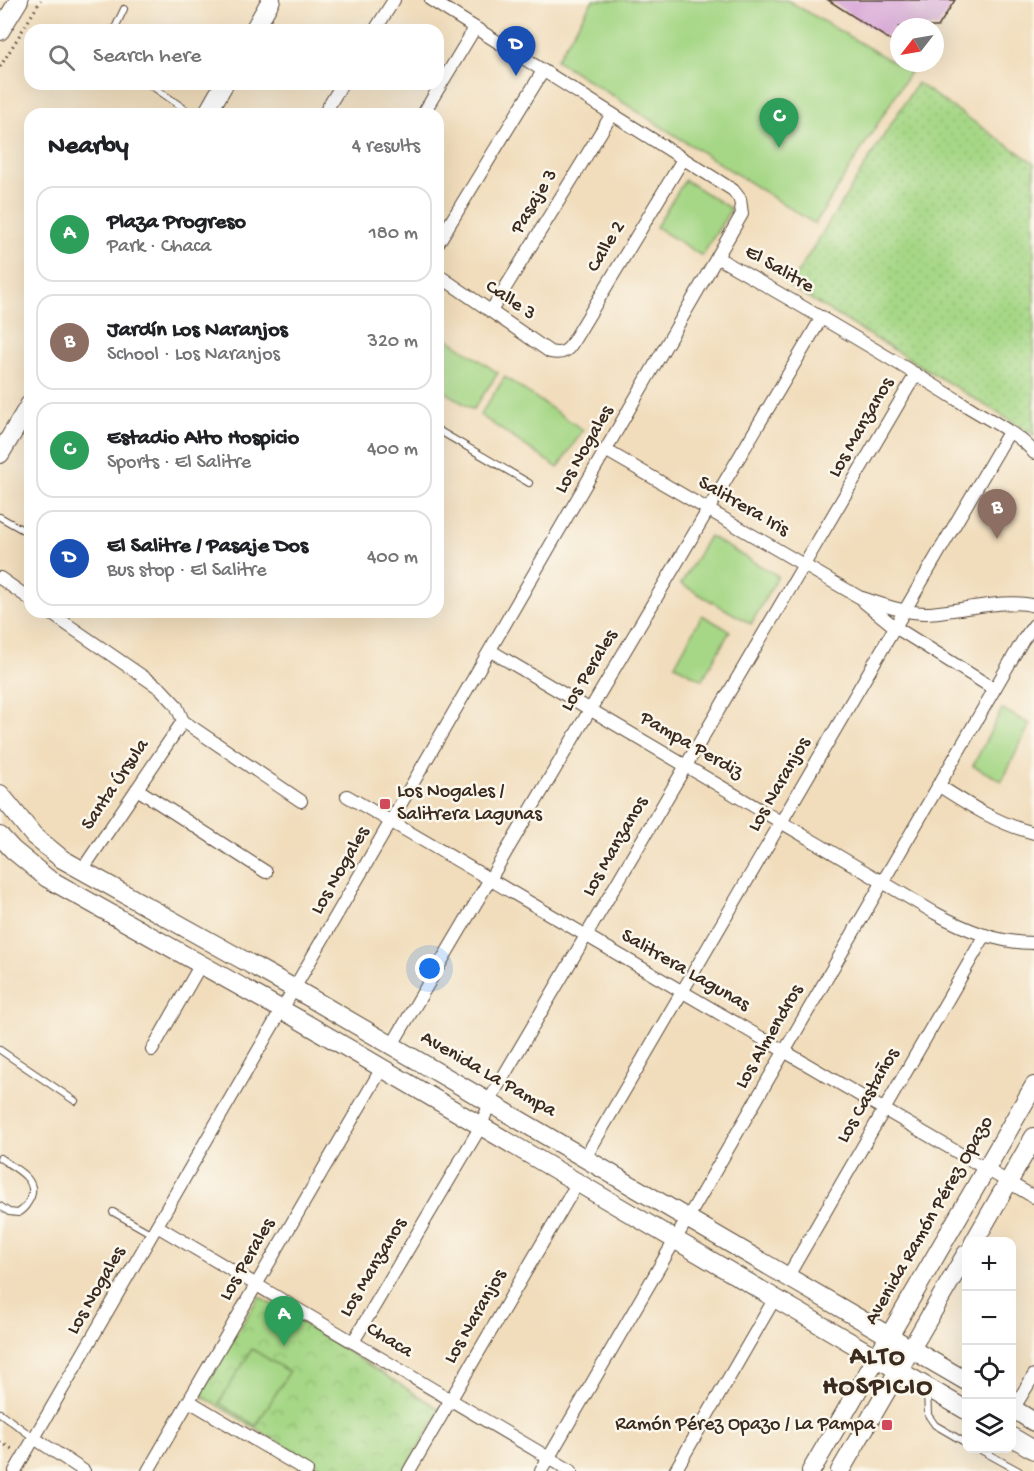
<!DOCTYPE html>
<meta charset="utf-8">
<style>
:root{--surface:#fff;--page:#f6f6f6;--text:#202124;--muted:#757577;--line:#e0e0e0;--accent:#0b8043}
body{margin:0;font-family:"Gochi Hand",sans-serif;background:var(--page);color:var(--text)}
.controls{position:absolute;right:18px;bottom:18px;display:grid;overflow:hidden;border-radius:12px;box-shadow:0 6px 24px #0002}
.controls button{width:54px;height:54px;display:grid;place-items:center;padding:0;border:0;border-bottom:2px solid var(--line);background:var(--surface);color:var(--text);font:30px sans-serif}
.compass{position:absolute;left:890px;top:18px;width:54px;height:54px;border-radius:50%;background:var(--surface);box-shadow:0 6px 24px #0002;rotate:239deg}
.you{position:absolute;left:430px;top:969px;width:21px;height:21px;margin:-15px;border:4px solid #fff;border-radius:50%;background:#1a73e8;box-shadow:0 0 0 9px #1a73e833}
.badge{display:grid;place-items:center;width:39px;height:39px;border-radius:50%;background:var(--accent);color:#fff;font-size:20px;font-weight:700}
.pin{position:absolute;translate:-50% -50px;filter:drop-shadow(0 2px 3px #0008)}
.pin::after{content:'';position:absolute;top:32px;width:21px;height:18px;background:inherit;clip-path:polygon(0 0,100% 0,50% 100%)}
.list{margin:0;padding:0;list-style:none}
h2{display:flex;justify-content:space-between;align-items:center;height:78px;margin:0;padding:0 24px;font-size:26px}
h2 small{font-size:20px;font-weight:400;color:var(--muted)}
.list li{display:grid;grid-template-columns:39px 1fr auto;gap:18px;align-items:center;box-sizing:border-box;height:96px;margin:0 12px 12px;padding:0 12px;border:2px solid var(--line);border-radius:18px}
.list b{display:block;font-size:22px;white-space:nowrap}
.list p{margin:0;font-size:20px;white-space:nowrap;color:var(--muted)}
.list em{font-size:20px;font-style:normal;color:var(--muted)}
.icon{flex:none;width:33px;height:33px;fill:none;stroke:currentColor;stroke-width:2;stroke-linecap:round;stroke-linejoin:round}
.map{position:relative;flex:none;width:1034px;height:1471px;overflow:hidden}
.search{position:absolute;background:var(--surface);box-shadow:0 6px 24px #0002;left:24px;top:24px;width:420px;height:66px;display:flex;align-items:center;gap:15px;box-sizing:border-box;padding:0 21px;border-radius:18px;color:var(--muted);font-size:22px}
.panel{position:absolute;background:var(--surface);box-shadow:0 6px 24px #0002;left:24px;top:108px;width:420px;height:510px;border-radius:18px}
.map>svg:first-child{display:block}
</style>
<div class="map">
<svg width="1034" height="1471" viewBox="0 0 1034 1471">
<defs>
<pattern id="grass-dots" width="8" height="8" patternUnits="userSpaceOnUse" patternTransform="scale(1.5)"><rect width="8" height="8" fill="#a6d786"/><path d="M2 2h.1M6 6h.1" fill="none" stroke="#90b973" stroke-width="1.8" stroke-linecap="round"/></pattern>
<pattern id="park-crowns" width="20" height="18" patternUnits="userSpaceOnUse" patternTransform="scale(1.5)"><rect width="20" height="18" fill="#a6d786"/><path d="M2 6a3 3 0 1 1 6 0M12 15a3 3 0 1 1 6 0" fill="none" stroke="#90b973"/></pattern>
</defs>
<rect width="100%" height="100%" fill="#fbf7ec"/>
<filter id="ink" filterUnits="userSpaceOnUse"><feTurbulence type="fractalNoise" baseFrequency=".0167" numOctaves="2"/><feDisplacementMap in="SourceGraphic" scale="12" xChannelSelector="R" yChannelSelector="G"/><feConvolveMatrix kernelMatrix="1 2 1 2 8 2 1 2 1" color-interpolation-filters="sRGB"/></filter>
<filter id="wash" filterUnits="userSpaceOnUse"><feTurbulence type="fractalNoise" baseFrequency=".008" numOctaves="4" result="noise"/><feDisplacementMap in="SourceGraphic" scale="24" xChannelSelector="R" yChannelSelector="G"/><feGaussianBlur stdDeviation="1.35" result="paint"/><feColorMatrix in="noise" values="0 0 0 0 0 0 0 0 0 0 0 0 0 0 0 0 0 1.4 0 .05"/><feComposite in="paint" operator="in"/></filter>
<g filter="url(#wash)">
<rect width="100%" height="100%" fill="#f1ddbc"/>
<polygon fill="url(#grass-dots)" stroke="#708052" stroke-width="1.5" points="917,83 1034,163 1034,435 789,286"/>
<polygon fill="url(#park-crowns)" stroke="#708052" stroke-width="1.5" points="259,1296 441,1410 404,1471 327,1471 200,1395"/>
<g fill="#a6d786" stroke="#708052" stroke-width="1.5">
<polygon points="593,0 787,0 910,72 815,224 556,60"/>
<polygon points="685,180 731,209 702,256 656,227"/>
<polygon points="438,332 498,373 473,410 438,387"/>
<polygon points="505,377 583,430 558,468 480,415"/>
<polygon points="709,536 778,576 751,624 681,584"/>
<polygon points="702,615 730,631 702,680 675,665"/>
<polygon points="1002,709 1030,724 1002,781 973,766"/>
<polygon points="252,1349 289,1372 256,1426 219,1403"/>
</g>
<g id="blocks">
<polygon fill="#d5a1d7" points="828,0 955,0 938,27 899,27 899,46"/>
</g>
</g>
<g filter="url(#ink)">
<use href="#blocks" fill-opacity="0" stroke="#564536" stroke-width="1.5"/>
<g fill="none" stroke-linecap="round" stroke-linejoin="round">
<defs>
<g id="lane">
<polyline points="114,30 124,9"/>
<polyline points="149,84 192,114"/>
<polyline points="438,430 529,483"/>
<polyline points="0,517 30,534"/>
<polyline points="0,1050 75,1101"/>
<path d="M0,1158C14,1168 40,1179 30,1199C26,1206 24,1209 18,1213L9,1212L0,1206"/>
<polyline points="113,1212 152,1234"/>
<polyline points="927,1391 928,1415 935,1425 966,1443"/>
<polyline points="0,1413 34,1438"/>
<polyline points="977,1448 1019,1471"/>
</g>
<g id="street">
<polyline points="375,30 394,0"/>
<polyline points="324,114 342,84"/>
<polyline points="423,114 475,28"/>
<polyline points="438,243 543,71"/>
<path d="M718,258C802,306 885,354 967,406C984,417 1023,436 1034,453"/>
<path d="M438,275L550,352C559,354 566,353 571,345L683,159"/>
<polyline points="491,311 612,114"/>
<path d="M607,451L859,597C881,604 903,613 927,613C955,612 1011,597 1034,606"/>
<polyline points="0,578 30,599"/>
<polyline points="864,602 895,627 994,689"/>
<polyline points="49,612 161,689 176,705 183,721 301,801"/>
<path d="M491,651L935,913C966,930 998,943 1034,943"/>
<path d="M938,785C969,805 998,824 1034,833"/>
<polyline points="137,789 266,872"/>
<polyline points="347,796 1034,1197"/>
<polyline points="82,870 183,721"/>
<polyline points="392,1045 822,317"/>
<polyline points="152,1050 201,964"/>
<polyline points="585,1158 1009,432"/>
<polyline points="157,1226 571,1471"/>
<polyline points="788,1276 985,935"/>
<polyline points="353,1342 481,1126 493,1094 916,374"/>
<polyline points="189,1401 307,1471"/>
<polyline points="1013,1409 1034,1375"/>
<polyline points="34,1438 84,1471"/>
<polyline points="15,1471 742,214 740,199 733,190 431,0"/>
<polyline points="148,1471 382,1068"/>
<polyline points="409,1471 578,1182"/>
<polyline points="541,1471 1023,640 1034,625"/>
<polyline points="675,1471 775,1298"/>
</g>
<g id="secondary">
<polyline points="254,30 271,0"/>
<polyline points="0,31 19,0"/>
<polyline points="207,114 224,84"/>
<polyline points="0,454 30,404"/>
<polyline points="0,794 34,836 62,859 295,989 966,1381"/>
<polyline points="0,836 13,850 47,878 293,1016 966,1410"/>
<polyline points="974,1242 1034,1137"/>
<polyline points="1012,1408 1034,1422"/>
<polyline points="1012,1437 1034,1450"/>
<polyline points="811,1471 1034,1086"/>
<polyline points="840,1471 966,1254"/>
</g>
</defs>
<use href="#lane" stroke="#564536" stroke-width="8"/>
<use href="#street" stroke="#564536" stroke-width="14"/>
<use href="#secondary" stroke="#564536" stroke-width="20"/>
<g stroke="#564536" stroke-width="3" stroke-dasharray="1.5 4.5" stroke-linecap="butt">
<polyline points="0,67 41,0"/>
<polyline points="0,1442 12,1449"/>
</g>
<use href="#lane" stroke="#fff" stroke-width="6"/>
<use href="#street" stroke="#fff" stroke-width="12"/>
<use href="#secondary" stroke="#fff" stroke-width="18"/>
</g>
</g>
<g fill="#d1495b" stroke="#fbf7ec" stroke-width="2">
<rect x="379" y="798" width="12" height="12" rx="3"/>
<rect x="881" y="1419" width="12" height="12" rx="3"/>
</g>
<g text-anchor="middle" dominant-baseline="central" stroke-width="5" stroke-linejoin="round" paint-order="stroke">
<g font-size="20" fill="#3b2a1e" stroke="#fbf7ec">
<text transform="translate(535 202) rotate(-59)">Pasaje 3</text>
<text transform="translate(607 247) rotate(-59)">Calle 2</text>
<text transform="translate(779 270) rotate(30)">El Salitre</text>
<text transform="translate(510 301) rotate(34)">Calle 3</text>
<text transform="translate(862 428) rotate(-60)">Los Manzanos</text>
<text transform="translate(585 450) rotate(-60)">Los Nogales</text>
<text transform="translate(743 507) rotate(30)">Salitrera Iris</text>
<text transform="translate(590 671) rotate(-59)">Los Perales</text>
<text transform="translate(691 746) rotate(30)">Pampa Perdiz</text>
<text transform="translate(116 785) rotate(-56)">Santa Úrsula</text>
<text transform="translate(780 785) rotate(-60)">Los Naranjos</text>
<text transform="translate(616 847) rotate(-60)">Los Manzanos</text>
<text transform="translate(341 871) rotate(-60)">Los Nogales</text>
<text transform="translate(685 971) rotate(30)">Salitrera Lagunas</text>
<text transform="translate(770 1037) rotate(-60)">Los Almendros</text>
<text transform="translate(488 1075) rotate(30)">Avenida La Pampa</text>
<text transform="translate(869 1096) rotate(-60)">Los Castaños</text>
<text transform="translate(930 1221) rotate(-60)">Avenida Ramón Pérez Opazo</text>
<text transform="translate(248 1260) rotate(-60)">Los Perales</text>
<text transform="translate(374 1268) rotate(-59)">Los Manzanos</text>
<text transform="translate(97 1291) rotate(-60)">Los Nogales</text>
<text transform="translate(476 1317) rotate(-60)">Los Naranjos</text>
<text transform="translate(389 1341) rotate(31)">Chaca</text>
</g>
<g font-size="20" fill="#3b2a1e" stroke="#fbf7ec" text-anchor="start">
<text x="397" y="792">Los Nogales /<tspan x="397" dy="23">Salitrera Lagunas</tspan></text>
<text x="875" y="1425" text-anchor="end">Ramón Pérez Opazo / La Pampa</text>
</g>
<g font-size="26" font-weight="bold" letter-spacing="1.5" fill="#3b2a1e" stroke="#fbf7ec">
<text x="878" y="1358">ALTO<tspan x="878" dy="30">HOSPICIO</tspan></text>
</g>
</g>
</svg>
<div class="controls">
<button>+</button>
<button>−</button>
<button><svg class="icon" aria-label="locate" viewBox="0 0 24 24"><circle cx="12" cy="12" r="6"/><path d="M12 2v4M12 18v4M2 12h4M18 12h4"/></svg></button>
<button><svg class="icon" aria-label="layers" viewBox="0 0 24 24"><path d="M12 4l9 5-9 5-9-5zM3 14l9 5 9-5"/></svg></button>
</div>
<svg class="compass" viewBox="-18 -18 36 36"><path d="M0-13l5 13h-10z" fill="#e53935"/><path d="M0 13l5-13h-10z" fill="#757577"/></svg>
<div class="you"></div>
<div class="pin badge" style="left:284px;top:1346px;background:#2e9e5b">A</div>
<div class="pin badge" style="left:997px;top:539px;background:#8d6e63">B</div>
<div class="pin badge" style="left:779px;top:148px;background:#2e9e5b">C</div>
<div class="pin badge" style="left:516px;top:76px;background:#1a4fb4">D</div>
<div class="search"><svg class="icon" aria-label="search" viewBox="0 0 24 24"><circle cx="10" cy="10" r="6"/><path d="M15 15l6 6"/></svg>Search here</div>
<section class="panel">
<h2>Nearby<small>4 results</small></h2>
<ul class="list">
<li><span class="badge" style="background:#2e9e5b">A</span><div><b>Plaza Progreso</b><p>Park · Chaca</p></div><em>180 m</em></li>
<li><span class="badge" style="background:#8d6e63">B</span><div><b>Jardín Los Naranjos</b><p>School · Los Naranjos</p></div><em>320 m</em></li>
<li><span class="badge" style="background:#2e9e5b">C</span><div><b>Estadio Alto Hospicio</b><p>Sports · El Salitre</p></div><em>400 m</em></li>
<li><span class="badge" style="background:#1a4fb4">D</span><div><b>El Salitre / Pasaje Dos</b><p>Bus stop · El Salitre</p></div><em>400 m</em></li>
</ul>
</section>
</div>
